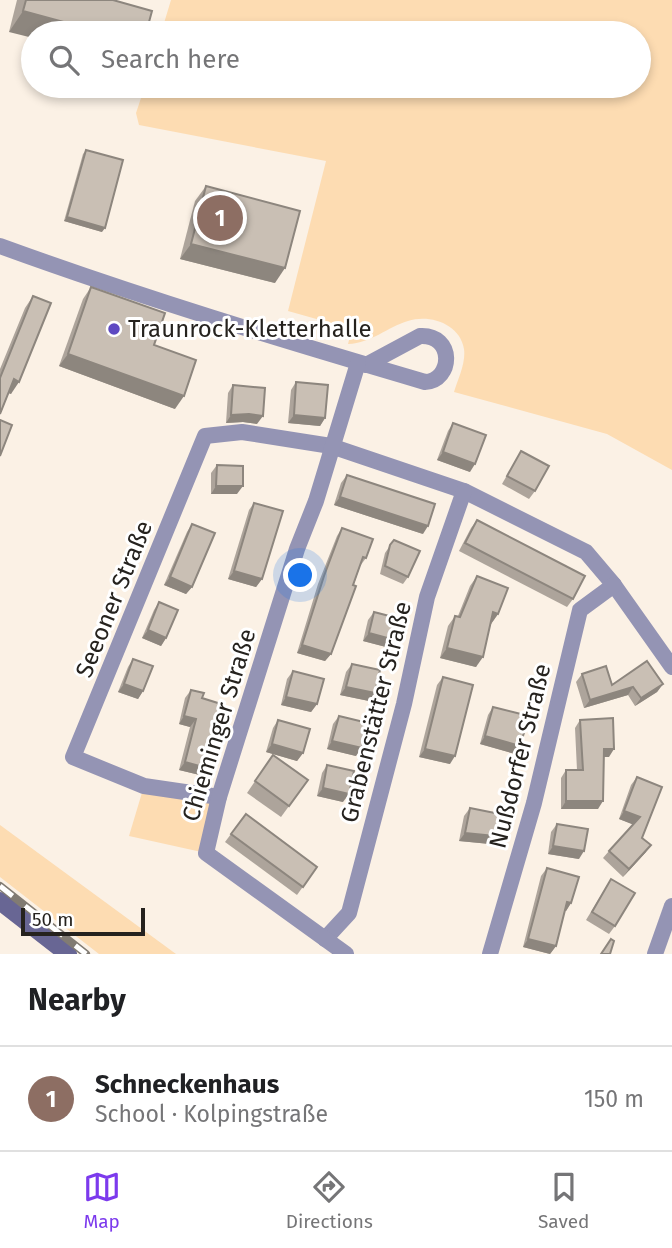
<!DOCTYPE html>
<meta charset="utf-8">
<style>
:root{--surface:#fff;--page:#f2f2f2;--text:#202124;--muted:#757577;--line:#e0e0e0;--accent:#7c3aed}
body{margin:0;font-family:"Fira Sans",sans-serif;background:var(--page);color:var(--text)}
.scale{position:absolute;left:21px;bottom:18px;width:124px;box-sizing:border-box;padding-left:7px;border:4px solid #25221e;border-top:0;font-size:19px;line-height:24px;white-space:nowrap;color:#25221e;-webkit-text-stroke:5px #fff;paint-order:stroke}
.you{position:absolute;left:301px;top:576px;width:24px;height:24px;margin:-18px;border:5px solid #fff;border-radius:50%;background:#1a73e8;box-shadow:0 0 0 10px #1a73e833}
.badge{display:grid;place-items:center;width:46px;height:46px;border-radius:50%;background:var(--accent);color:#fff;font-size:23px;font-weight:700}
.pin{position:absolute;translate:-50% -50%;border:4px solid #fff;box-shadow:0 2px 7px #0006}
.list{margin:0;padding:0;list-style:none}
h2{display:flex;justify-content:space-between;align-items:center;height:91px;margin:0;padding:0 28px;font-size:30px}
h2 small{font-size:23px;font-weight:400;color:var(--muted)}
.list li{display:grid;grid-template-columns:46px 1fr auto;gap:21px;align-items:center;box-sizing:border-box;height:105px;padding:0 28px;border-top:2px solid var(--line)}
.list b{display:block;font-size:26px;white-space:nowrap}
.list p{margin:0;font-size:23px;white-space:nowrap;color:var(--muted)}
.list em{font-size:23px;font-style:normal;color:var(--muted)}
.icon{flex:none;width:38px;height:38px;fill:none;stroke:currentColor;stroke-width:2;stroke-linecap:round;stroke-linejoin:round}
.map{position:relative;flex:none;width:672px;height:954px;overflow:hidden}
.search{position:absolute;background:var(--surface);box-shadow:0 4px 10px #0003;left:21px;right:21px;top:21px;height:77px;display:flex;align-items:center;gap:18px;box-sizing:border-box;padding:0 24px;border-radius:38px;color:var(--muted);font-size:26px}
.sheet{height:196px;background:var(--surface)}
nav{display:flex;justify-content:space-around;align-items:center;box-sizing:border-box;height:98px;border-top:2px solid var(--line);background:var(--surface);font-size:19px;color:var(--muted)}
nav a{display:grid;justify-items:center;gap:4px}
nav .on{color:var(--accent)}
.map>svg:first-child{display:block}
</style>
<div class="map">
<svg width="672" height="954" viewBox="0 0 672 954">
<rect width="100%" height="100%" fill="#fbf1e5"/>
<g fill="#fddcb2">
<path d="M171,0H672V470L607,434L454,392C458,379 466,363 464,349C460,324 430,314 408,321C387,327 372,343 348,344L352,329L288,311L326,161L139,125L136,113L145,86H639V33H161Z"/>
<polygon points="144,786 219,797 206,853 129,836"/>
<polygon points="0,825 176,954 99,954 0,877"/>
</g>
<g fill="none" stroke-linecap="round" stroke-linejoin="round">
<g stroke="#9494b4" stroke-width="16">
<path d="M0,246C140,297 282,340 425,382C453,381 455,334 420,336L366,365"/>
<polyline points="219,797 144,786 73,757 205,436 242,432 331,446 464,491 586,552 614,585 672,667"/>
<polyline points="325,939 349,913 404,704 427,597 464,491"/>
<polyline points="346,954 206,853 219,797 297,549 316,501 358,363"/>
<polyline points="490,954 534,803 580,610 614,585"/>
<polyline points="655,954 672,906"/>
</g>
<polyline stroke="#686694" stroke-width="18" points="0,901 68,954"/>
<defs>
<polyline id="rail" points="0,886 86,954"/>
</defs>
<use href="#rail" stroke="#817b73" stroke-width="8"/>
<use href="#rail" stroke="#fff" stroke-width="5" stroke-dasharray="16" stroke-linecap="butt"/>
</g>
<g fill="#ada49b">
<polygon points="17,0 113,0 9,32"/>
<polygon points="86,150 102,232 64,221 83,154"/>
<polygon points="206,186 275,283 180,259 195,201"/>
<polygon points="91,287 175,409 59,366 83,299"/>
<polygon points="33,296 11,394 8,393 0,414 0,369 25,308"/>
<polygon points="296,382 325,418 320,426 288,423 291,390"/>
<polygon points="233,385 257,424 243,422 226,423 228,393"/>
<polygon points="453,423 470,472 437,460 448,431"/>
<polygon points="521,451 535,491 529,499 502,484"/>
<polygon points="217,465 237,494 211,494 211,473"/>
<polygon points="347,475 423,534 334,505 341,483"/>
<polygon points="254,503 262,579 256,587 228,579 249,510"/>
<polygon points="477,520 573,599 567,607 459,551 471,528"/>
<polygon points="192,524 192,587 186,594 164,585 187,532"/>
<polygon points="342,528 366,558 360,566 331,654 325,661 297,653 318,584 337,536"/>
<polygon points="394,540 408,577 403,584 380,574 385,553"/>
<polygon points="477,576 498,614 491,624 476,667 440,658 448,626 455,616 458,616 470,586"/>
<polygon points="159,602 166,638 161,646 142,638 154,610"/>
<polygon points="374,612 391,639 386,647 363,641 368,620"/>
<polygon points="133,659 143,691 138,699 118,692 128,667"/>
<polygon points="352,664 375,693 369,701 340,695 346,672"/>
<polygon points="293,671 317,704 311,712 281,705 287,679"/>
<polygon points="582,674 612,685 663,684 657,692 635,706 628,695 584,708 576,682"/>
<polygon points="443,677 450,764 419,757 437,685"/>
<polygon points="191,690 202,698 214,770 208,777 179,770 190,727 179,724 185,698"/>
<polygon points="493,707 515,754 480,744 488,715"/>
<polygon points="339,716 356,756 327,749 333,724"/>
<polygon points="278,720 303,753 297,761 266,752 273,728"/>
<polygon points="580,720 609,757 604,757 598,809 561,809 561,778 566,770 577,770 575,728"/>
<polygon points="273,755 308,780 281,817 247,793"/>
<polygon points="327,765 343,802 317,796 322,773"/>
<polygon points="637,777 642,838 651,845 645,853 623,877 603,858 609,851 633,824 619,819 631,785"/>
<polygon points="470,808 495,836 490,844 459,841 464,816"/>
<polygon points="246,814 317,867 297,895 225,842"/>
<polygon points="557,824 579,859 548,854 551,832"/>
<polygon points="547,868 571,903 566,911 564,910 556,946 550,954 523,947 541,876"/>
<polygon points="611,879 615,926 609,934 586,920"/>
</g>
<g fill="#8d867e">
<polygon points="23,11 104,33 33,33 33,38 9,32"/>
<polygon points="67,217 105,228 102,232 64,221"/>
<polygon points="191,244 285,268 275,283 180,259"/>
<polygon points="68,354 184,396 175,409 59,366"/>
<polygon points="14,379 19,382 11,394 5,391"/>
<polygon points="249,414 263,416 257,424 243,422 226,423 231,415"/>
<polygon points="294,415 325,418 320,426 288,423"/>
<polygon points="443,452 475,464 470,472 437,460"/>
<polygon points="216,486 243,486 237,494 211,494"/>
<polygon points="340,497 428,526 423,534 334,505"/>
<polygon points="234,571 262,579 256,587 228,579"/>
<polygon points="170,577 192,587 186,594 164,585"/>
<polygon points="493,612 498,614 491,624"/>
<polygon points="148,630 166,638 161,646 142,638"/>
<polygon points="369,633 391,639 386,647 363,641"/>
<polygon points="302,645 331,654 325,661 297,653"/>
<polygon points="447,648 483,657 476,667 440,658"/>
<polygon points="124,684 143,691 138,699 118,692"/>
<polygon points="663,684 657,692 635,706 641,698"/>
<polygon points="346,687 375,693 369,701 340,695"/>
<polygon points="633,687 628,695 584,708 590,700"/>
<polygon points="286,697 317,704 311,712 281,705"/>
<polygon points="184,716 196,719 190,727 179,724"/>
<polygon points="485,736 520,746 515,754 480,744"/>
<polygon points="332,741 362,748 356,756 327,749"/>
<polygon points="272,744 303,753 297,761 266,752"/>
<polygon points="425,749 455,756 450,764 419,757"/>
<polygon points="604,749 614,749 609,757 598,757"/>
<polygon points="185,762 214,770 208,777 179,770"/>
<polygon points="323,788 349,794 343,802 317,796"/>
<polygon points="566,801 603,801 598,809 561,809"/>
<polygon points="624,811 640,817 634,825 619,819"/>
<polygon points="465,833 495,836 490,844 459,841"/>
<polygon points="651,845 645,853 623,877 629,869"/>
<polygon points="553,846 584,851 579,859 548,854"/>
<polygon points="567,902 571,903 566,911 561,910"/>
<polygon points="528,939 556,946 550,954 523,947"/>
</g>
<g fill="#c9bfb4" stroke="#8d867e" stroke-width="2">
<polygon points="26,0 113,0 152,11 146,33 104,33 23,11"/>
<polygon points="86,150 123,160 105,228 67,217"/>
<polygon points="206,186 300,211 285,268 191,244"/>
<polygon points="91,287 165,313 154,345 196,360 184,396 68,354"/>
<polygon points="33,296 51,303 19,382 14,379 0,414 0,378"/>
<polygon points="296,382 328,385 325,418 294,415"/>
<polygon points="233,385 265,388 263,416 249,414 231,415"/>
<polygon points="0,420 12,425 0,456"/>
<polygon points="453,423 486,435 475,464 443,452"/>
<polygon points="521,451 549,466 535,491 507,476"/>
<polygon points="217,465 243,466 243,486 216,486"/>
<polygon points="347,475 435,504 428,526 340,497"/>
<polygon points="254,503 283,511 262,579 234,571"/>
<polygon points="477,520 585,576 573,599 465,543"/>
<polygon points="192,524 215,533 192,587 170,577"/>
<polygon points="342,528 373,539 366,558 363,557 353,585 356,586 331,654 302,645 324,576"/>
<polygon points="394,540 420,551 408,577 385,566 390,545"/>
<polygon points="477,576 508,588 498,614 493,612 483,657 447,648 455,616 460,617"/>
<polygon points="159,602 178,610 166,638 148,630"/>
<polygon points="374,612 397,618 391,639 369,633"/>
<polygon points="133,659 153,666 143,691 124,684"/>
<polygon points="647,661 663,684 641,698 633,687 590,700 582,674 606,666 612,685"/>
<polygon points="352,664 380,670 375,693 346,687"/>
<polygon points="293,671 324,679 317,704 286,697"/>
<polygon points="443,677 473,685 455,756 425,749"/>
<polygon points="191,690 204,693 202,698 221,704 210,747 219,750 214,770 185,762 196,719 184,716"/>
<polygon points="493,707 529,716 520,746 485,736"/>
<polygon points="339,716 368,723 362,748 332,741"/>
<polygon points="613,718 614,749 604,749 603,801 566,801 566,770 583,770 580,720"/>
<polygon points="278,720 310,729 303,753 272,744"/>
<polygon points="273,755 308,780 289,806 255,781"/>
<polygon points="327,765 354,771 349,794 323,788"/>
<polygon points="637,777 662,787 642,838 651,845 629,869 609,851 640,817 624,811"/>
<polygon points="470,808 500,814 495,836 465,833"/>
<polygon points="246,814 317,867 303,887 231,834"/>
<polygon points="557,824 588,829 584,851 553,846"/>
<polygon points="547,868 579,877 571,903 567,902 556,946 528,939"/>
<polygon points="611,879 635,893 615,926 592,912"/>
<polygon points="611,939 614,941 610,954 601,954"/>
</g>
<circle fill="#5e49c2" stroke="#fff" stroke-width="2.5" cx="114" cy="329" r="7"/>
<g text-anchor="middle" dominant-baseline="central" stroke-width="6" stroke-linejoin="round" paint-order="stroke">
<g font-size="24" fill="#25221e" stroke="#fff" text-anchor="start">
<text x="128" y="329">Traunrock-Kletterhalle</text>
</g>
<g font-size="24" fill="#25221e" stroke="#fff">
<text transform="translate(114 599) rotate(-68)">Seeoner Straße</text>
<text transform="translate(376 712) rotate(-76)">Grabenstätter Straße</text>
<text transform="translate(219 725) rotate(-73)">Chieminger Straße</text>
<text transform="translate(520 756) rotate(-76)">Nußdorfer Straße</text>
</g>
</g>
</svg>
<div class="scale">50 m</div>
<div class="you"></div>
<div class="pin badge" style="left:220px;top:218px;background:#8d6e63">1</div>
<div class="search"><svg class="icon" aria-label="search" viewBox="0 0 24 24"><circle cx="10" cy="10" r="6"/><path d="M15 15l6 6"/></svg>Search here</div>
</div>
<section class="sheet">
<h2>Nearby<small></small></h2>
<ul class="list">
<li><span class="badge" style="background:#8d6e63">1</span><div><b>Schneckenhaus</b><p>School · Kolpingstraße</p></div><em>150 m</em></li>
</ul>
</section>
<nav>
<a class="on"><svg class="icon" aria-label="map" viewBox="0 0 24 24"><path d="M3 6l6-2 6 2 6-2v14l-6 2-6-2-6 2zM9 4v14M15 6v14"/></svg>Map</a>
<a><svg class="icon" aria-label="directions" viewBox="0 0 24 24"><path d="M12 3l9 9-9 9-9-9zM9 14v-3h6M13 9l2 2-2 2"/></svg>Directions</a>
<a><svg class="icon" aria-label="saved" viewBox="0 0 24 24"><path d="M7 4h10v16l-5-4-5 4z"/></svg>Saved</a>
</nav>
